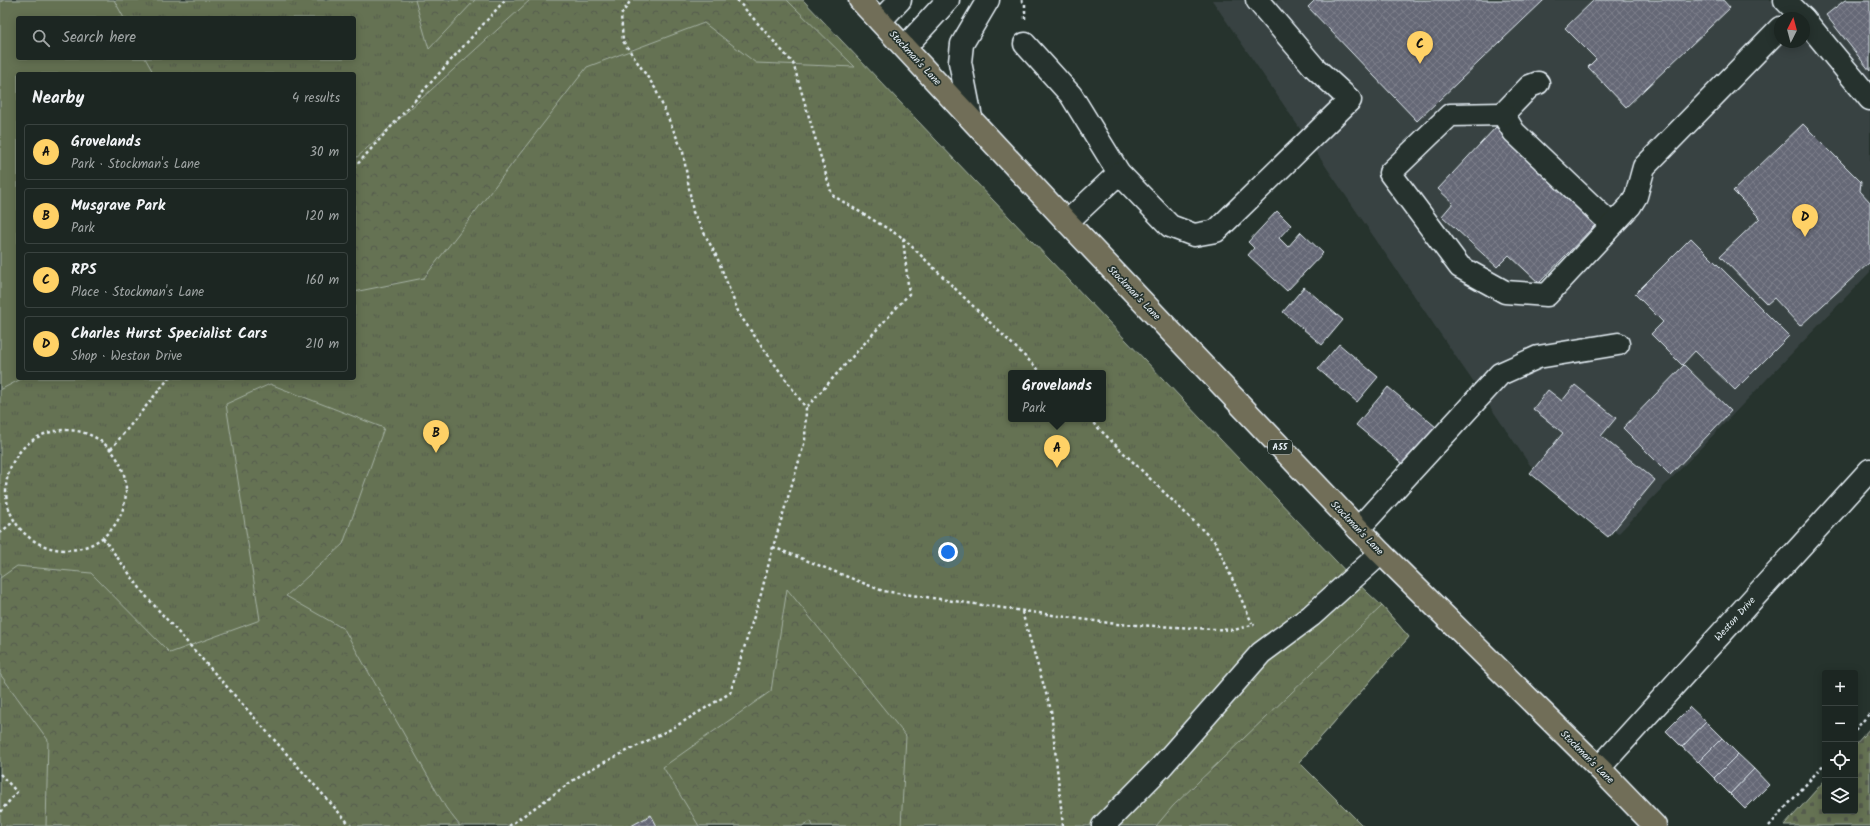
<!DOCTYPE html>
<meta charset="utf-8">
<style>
:root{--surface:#1c2622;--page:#252e2a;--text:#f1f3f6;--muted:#a0a5a5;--line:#3a4340;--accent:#ffd166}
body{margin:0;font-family:Kalam,sans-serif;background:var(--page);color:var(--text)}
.controls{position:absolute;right:12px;bottom:12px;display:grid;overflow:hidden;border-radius:4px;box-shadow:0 2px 10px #0003}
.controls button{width:36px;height:36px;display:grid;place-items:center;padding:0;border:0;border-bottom:1px solid var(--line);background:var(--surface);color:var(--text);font:20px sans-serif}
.compass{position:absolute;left:1774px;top:12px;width:36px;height:36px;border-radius:50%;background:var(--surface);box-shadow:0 2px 10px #0003;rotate:6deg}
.you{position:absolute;left:948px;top:552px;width:14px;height:14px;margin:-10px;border:3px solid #fff;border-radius:50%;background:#1a73e8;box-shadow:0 0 0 6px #1a73e833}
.badge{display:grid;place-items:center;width:26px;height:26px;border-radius:50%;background:var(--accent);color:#111;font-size:13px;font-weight:700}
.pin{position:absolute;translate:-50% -33px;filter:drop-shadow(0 1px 2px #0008)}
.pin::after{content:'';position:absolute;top:21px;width:14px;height:12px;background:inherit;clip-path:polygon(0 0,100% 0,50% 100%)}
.popup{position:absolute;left:1008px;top:370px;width:98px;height:52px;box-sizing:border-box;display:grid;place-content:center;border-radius:4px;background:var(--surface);filter:drop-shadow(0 1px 3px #0005);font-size:13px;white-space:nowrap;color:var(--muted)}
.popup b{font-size:15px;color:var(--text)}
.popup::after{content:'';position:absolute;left:50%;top:100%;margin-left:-8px;border:8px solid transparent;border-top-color:var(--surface)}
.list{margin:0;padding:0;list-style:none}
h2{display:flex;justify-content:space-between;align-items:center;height:52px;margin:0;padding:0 16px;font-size:17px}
h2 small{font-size:13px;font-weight:400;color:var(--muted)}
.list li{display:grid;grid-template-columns:26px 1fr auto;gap:12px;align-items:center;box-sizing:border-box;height:56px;margin:0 8px 8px;padding:0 8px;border:1px solid var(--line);border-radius:4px}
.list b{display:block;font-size:15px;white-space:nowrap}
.list p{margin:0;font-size:13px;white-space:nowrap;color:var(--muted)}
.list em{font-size:13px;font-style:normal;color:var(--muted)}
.icon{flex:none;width:22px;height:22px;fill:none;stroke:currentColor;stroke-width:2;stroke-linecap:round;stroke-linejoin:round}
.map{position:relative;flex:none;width:1870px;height:826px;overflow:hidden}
.search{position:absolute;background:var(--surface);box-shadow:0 2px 10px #0003;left:16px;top:16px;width:340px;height:44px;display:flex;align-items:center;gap:10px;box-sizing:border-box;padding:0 14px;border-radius:4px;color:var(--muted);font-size:15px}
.panel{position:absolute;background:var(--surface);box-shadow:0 2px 10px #0003;left:16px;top:72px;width:340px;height:308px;border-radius:4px}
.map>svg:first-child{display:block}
</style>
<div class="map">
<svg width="1870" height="826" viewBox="0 0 1870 826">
<defs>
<pattern id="grass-tufts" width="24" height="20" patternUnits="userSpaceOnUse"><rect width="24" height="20" fill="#657252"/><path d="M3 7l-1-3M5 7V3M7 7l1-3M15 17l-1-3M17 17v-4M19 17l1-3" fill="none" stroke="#545b4e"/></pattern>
<pattern id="forest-crowns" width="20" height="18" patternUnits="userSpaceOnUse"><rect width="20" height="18" fill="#657252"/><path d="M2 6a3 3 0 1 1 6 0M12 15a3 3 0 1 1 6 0" fill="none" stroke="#545b4e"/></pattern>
<pattern id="cemetery-stones" width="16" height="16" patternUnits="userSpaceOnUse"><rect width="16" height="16" fill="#657252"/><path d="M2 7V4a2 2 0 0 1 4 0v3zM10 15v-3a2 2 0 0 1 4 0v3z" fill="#545b4e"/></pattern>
<pattern id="building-cross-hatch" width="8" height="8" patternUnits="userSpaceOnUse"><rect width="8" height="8" fill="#656876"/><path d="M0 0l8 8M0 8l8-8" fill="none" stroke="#7b7e8a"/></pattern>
</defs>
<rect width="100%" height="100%" fill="#26332d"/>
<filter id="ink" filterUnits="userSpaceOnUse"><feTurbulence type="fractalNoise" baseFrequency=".025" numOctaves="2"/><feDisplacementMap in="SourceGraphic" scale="8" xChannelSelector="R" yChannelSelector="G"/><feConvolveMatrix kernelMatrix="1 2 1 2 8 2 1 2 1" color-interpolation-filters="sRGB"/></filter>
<g filter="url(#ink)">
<path fill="#394343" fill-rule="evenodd" d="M1212,0H1870V272L1618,534L1530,465ZM1780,18H1804V42H1780Z"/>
<path fill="url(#grass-tufts)" stroke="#a6b2a5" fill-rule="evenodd" d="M0,0H803L1353,579L1382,606L1409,637L1299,762L1363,826H0ZM18,18H354V58H18ZM18,74H354V378H18ZM1011,373H1103V419H1011Z"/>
<g fill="url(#forest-crowns)" stroke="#a6b2a5">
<polygon points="415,0 475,0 429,49"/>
<polygon points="530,0 787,0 855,67 756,63 704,23 587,67 424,278 354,292 354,160"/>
<polygon points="270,384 384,428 343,544 286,596 344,629 446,808 460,826 46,826 48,740 0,674 0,578 17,566 91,573 170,653 260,620 226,404"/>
<polygon points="787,589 906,736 901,826 813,826 811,821 802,826 699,826 663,767 771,691"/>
<polygon points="1382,606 1409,637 1299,762 1363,826 1156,826 1173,806"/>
</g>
<polygon fill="url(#cemetery-stones)" stroke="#a6b2a5" points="1870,728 1870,826 1784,826 1825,780 1825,811 1855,811 1855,745"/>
<polygon fill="#657252" stroke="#a6b2a5" points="4,0 114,0 124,18 18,18 18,58 145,58 154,74 18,74 18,378 23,378 0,390 0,2"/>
<g fill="url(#building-cross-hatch)" stroke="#e8f1f8">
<polygon points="1315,0 1544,0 1417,121 1308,7"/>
<polygon points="1594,0 1723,0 1730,8 1626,107 1588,67 1596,59 1565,28"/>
<polygon points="1845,0 1870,0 1870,71 1826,15"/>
<polygon points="1803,124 1861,182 1860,191 1870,202 1870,262 1800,326 1774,298 1767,304 1720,256 1760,218 1733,191"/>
<polygon points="1496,127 1597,223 1539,283 1509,255 1497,267 1442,216 1453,203 1438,189"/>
<polygon points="1277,211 1291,225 1279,238 1288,247 1301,232 1323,253 1287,291 1248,255 1254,248 1248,242"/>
<polygon points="1691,238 1789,336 1735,390 1695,351 1682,365 1651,334 1663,322 1635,294"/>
<polygon points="1304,287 1343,320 1322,345 1283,312"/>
<polygon points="1339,344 1378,377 1357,402 1318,369"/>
<polygon points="1684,365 1731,411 1670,475 1623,428"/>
<polygon points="1575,385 1616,418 1601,436 1655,480 1608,537 1530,473 1563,433 1533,409 1548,390 1562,401"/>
<polygon points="1388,387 1436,427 1404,465 1356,425"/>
<polygon points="1690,707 1706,722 1682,747 1666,731"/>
<polygon points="1706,722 1722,738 1698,762 1682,747"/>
<polygon points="1722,738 1738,754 1714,778 1698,762"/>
<polygon points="1738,754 1754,769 1730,794 1714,778"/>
<polygon points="1754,769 1769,785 1745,809 1730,794"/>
<polygon points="651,815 657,826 631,826"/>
</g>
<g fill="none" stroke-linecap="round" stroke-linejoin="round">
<defs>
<g id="minor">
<polyline points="1785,0 1803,18"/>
<polyline points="1804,19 1870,99"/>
<polyline points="880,21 900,0"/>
<polyline points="1025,44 1071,95 1119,173 1170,226 1194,235 1216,231 1350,100 1314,67 1257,0"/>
<polyline points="905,47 948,0"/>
<polyline points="1538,83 1530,86 1503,114 1514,132 1612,225"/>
<polyline points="1503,114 1450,115 1390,173 1460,267 1505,292 1547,295 1630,206 1636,196 1644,167 1780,28"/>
<polyline points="971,118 960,62 962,44 988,0"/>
<polyline points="1067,222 1119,173"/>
<polyline points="1358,529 1500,374 1538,357 1618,344"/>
<polyline points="1599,768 1870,470"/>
<polyline points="1103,826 1161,767 1261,653 1311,616 1381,553"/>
</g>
<polyline id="highway" points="860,0 1067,222 1381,553 1599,768 1655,826"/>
</defs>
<use href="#minor" stroke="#e8f1f8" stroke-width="25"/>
<use href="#highway" stroke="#e8f1f8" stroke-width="25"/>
<g stroke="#e8f1f8" stroke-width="2.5" stroke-dasharray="3 3" stroke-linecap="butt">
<polyline points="737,0 793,63 832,195 903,238 909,294 806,408"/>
<polyline points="1021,0 1025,3 1025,19"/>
<polyline points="354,168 505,0"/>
<polyline points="903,238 1042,373"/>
<polyline points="1089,419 1216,543 1252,623"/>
<circle cx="66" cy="490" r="60"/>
<polyline points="111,449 169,378"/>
<polyline points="0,533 14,521"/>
<polyline points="103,538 145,595 351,826"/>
<polyline points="773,547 883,591 1116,624 1234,630 1255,624"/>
<polyline points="1022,612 1051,710 1063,826"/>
<polyline points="1855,730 1870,713"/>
<polyline points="0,774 17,792 0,812"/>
<polyline points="509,826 585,772 673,728 730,693 761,594 773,547 805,441 806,408 739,314 717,257 693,212 683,152 655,88 623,41 621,15 631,0"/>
<polyline points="1769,826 1825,763"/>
</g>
<use href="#minor" stroke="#26332d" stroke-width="22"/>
<use href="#highway" stroke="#716e59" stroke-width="22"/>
</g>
</g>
<g text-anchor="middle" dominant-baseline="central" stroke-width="3.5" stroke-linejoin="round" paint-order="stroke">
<rect fill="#26332d" stroke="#aeb8bb" stroke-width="1" x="1268" y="440" width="24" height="14" rx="3"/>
<g font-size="9" font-weight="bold" fill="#e8f1f8">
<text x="1280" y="447">A55</text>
</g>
<g font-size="10" fill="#e8f1f8" stroke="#26332d">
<text transform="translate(915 58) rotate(47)">Stockman's Lane</text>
<text transform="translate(1134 293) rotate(46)">Stockman's Lane</text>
<text transform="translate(1357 528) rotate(46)">Stockman's Lane</text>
<text transform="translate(1735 619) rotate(-48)">Weston Drive</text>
<text transform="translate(1587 757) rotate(45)">Stockman's Lane</text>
</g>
</g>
</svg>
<div class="controls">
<button>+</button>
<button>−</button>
<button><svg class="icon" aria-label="locate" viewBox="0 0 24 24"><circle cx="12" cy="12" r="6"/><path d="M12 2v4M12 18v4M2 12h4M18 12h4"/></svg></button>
<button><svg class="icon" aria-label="layers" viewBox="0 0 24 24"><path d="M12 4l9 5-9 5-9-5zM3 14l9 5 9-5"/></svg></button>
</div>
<svg class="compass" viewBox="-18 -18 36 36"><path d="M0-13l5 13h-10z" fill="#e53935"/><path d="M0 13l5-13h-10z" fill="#a0a5a5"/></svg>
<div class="you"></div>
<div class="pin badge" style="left:1057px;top:468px">A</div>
<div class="popup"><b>Grovelands</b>Park</div>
<div class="pin badge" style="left:436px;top:453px">B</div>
<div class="pin badge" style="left:1420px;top:64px">C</div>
<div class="pin badge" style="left:1805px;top:237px">D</div>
<div class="search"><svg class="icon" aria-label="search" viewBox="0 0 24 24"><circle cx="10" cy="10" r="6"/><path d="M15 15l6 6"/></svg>Search here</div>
<section class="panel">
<h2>Nearby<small>4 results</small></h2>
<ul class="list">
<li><span class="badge">A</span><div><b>Grovelands</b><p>Park · Stockman's Lane</p></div><em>30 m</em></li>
<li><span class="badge">B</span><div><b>Musgrave Park</b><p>Park</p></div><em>120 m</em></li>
<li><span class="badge">C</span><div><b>RPS</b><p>Place · Stockman's Lane</p></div><em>160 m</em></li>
<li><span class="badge">D</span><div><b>Charles Hurst Specialist Cars</b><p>Shop · Weston Drive</p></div><em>210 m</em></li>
</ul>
</section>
</div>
